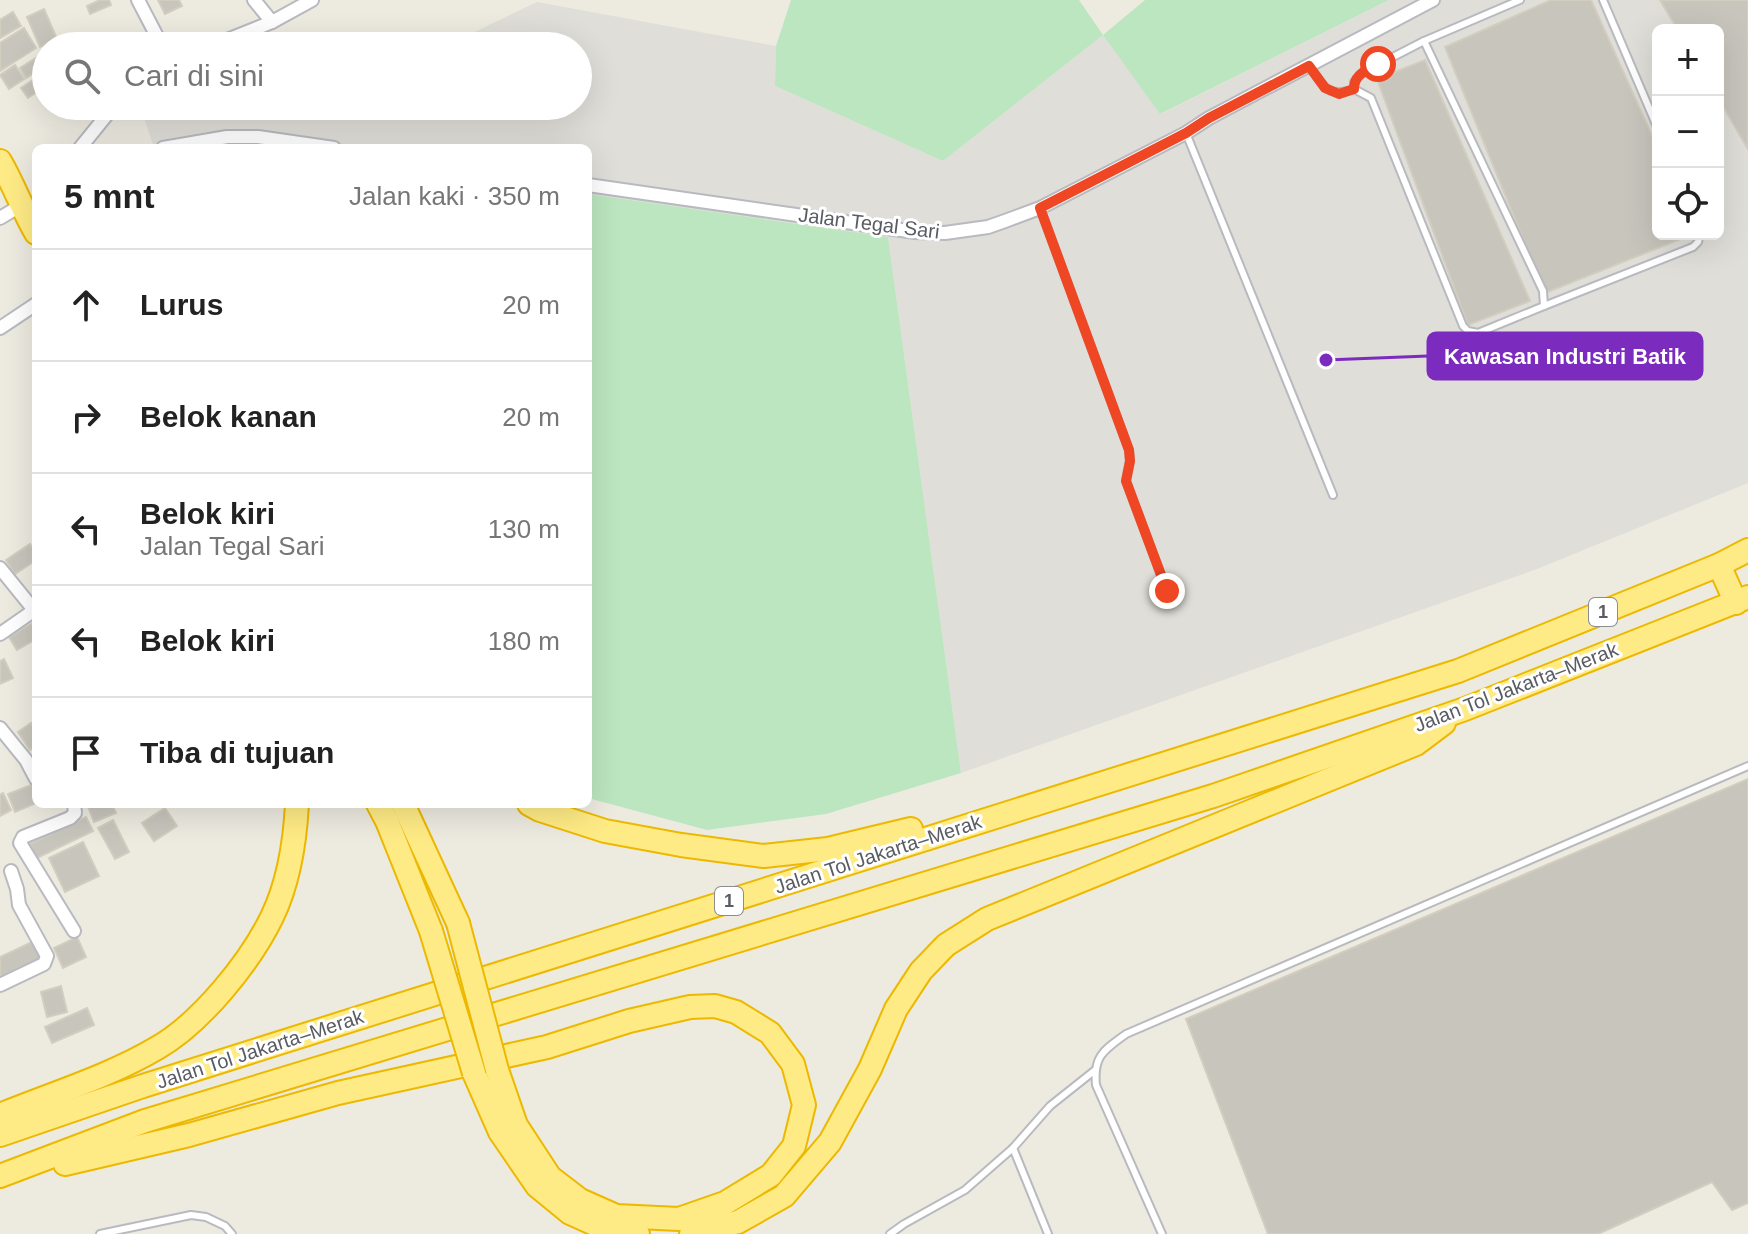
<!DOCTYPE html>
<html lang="id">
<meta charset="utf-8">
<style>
:root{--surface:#fff;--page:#f6f6f6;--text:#222;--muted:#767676;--line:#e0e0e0}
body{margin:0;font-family:Helvetica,sans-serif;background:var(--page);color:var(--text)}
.controls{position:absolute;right:24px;top:24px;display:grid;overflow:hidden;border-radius:12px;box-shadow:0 8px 32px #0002}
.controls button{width:72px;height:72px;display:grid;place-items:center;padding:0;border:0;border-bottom:2px solid var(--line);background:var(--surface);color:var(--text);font:40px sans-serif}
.stop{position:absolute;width:24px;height:24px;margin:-18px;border:6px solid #ef4624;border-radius:50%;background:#fff}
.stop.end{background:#ef4624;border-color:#fff;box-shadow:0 2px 8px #0008}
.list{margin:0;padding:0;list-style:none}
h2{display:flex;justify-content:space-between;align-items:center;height:104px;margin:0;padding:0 32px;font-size:34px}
h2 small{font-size:26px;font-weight:400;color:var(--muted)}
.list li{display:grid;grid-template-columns:52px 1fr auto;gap:24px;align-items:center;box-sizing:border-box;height:112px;padding:0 32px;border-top:2px solid var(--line)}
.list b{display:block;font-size:30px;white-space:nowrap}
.list p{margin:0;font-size:26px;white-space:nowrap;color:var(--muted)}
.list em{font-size:26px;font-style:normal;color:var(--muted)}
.icon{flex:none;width:44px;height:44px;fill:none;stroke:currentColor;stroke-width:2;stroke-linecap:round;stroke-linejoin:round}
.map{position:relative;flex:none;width:1748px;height:1234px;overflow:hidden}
.search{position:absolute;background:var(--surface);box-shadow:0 8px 32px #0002;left:32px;top:32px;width:560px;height:88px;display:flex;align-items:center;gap:20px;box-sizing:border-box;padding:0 28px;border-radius:44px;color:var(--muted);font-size:30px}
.panel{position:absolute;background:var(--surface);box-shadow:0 8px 32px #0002;left:32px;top:144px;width:560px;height:664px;border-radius:12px}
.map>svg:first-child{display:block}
</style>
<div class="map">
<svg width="1748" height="1234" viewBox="0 0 1748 1234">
<rect width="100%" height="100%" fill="#edebe0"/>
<path fill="#e0ded8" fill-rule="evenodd" d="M1389,0H1748V483L1537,569L961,773L888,237L588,194V148H273L241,143L218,148H154L140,106H578V46H445L537,2L776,46L775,86L943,161L1103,35L1161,114ZM1658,30H1718V234H1658Z"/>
<g fill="#bbe6bf">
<polygon points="791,0 1079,0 1103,35 1145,0 1389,0 1160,114 1103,35 943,161 775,86 776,46"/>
<polygon points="588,194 888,237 961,773 826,814 707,830 588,798"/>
</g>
<g fill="#c8c5bd" stroke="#d2cdbe" stroke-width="2">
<polygon points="100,0 109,0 111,5 90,14 87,6"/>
<polygon points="158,0 179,0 182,6 165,14"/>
<polygon points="1551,0 1591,0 1658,149 1658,234 1693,234 1545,293 1445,47"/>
<polygon points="1660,0 1748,0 1748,149 1718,98 1718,30 1678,30"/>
<polygon points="44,9 57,39 40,47 27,17"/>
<polygon points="13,12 21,26 0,38 0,20"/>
<polygon points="24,28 36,48 0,71 0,43"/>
<polygon points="36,58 42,68 26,78 20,68"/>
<polygon points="1425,60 1530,301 1468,325 1377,79"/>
<polygon points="15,65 24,79 9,89 0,75"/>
<polygon points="42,74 46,80 46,86 28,98 21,88"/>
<polygon points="30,544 36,553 36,560 15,574 6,560"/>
<polygon points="36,621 36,639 17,650 9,637"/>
<polygon points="4,659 13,678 0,684 0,661"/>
<polygon points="31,723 36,732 36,746 30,750 18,732"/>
<polygon points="1748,779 1748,1203 1732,1210 1712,1182 1598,1234 1268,1234 1186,1019"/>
<polygon points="34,784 36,788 36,803 15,812 8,794"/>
<polygon points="3,793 11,810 0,816 0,795"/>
<polygon points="87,804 112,804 116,813 94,822"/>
<polygon points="165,808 177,826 154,841 142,823"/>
<polygon points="86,817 93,831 37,858 30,844"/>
<polygon points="113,820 129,852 115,859 98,828"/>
<polygon points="83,842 99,876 65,892 49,858"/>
<polygon points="77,937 86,957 63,968 54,948"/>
<polygon points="34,941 43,960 0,981 0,957"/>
<polygon points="61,986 67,1012 47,1017 41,992"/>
<polygon points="87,1008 94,1025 52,1043 45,1027"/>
</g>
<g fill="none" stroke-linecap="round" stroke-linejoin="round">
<defs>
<g id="lane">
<polyline points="1603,0 1658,129"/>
<path d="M1309,66C1325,87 1326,98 1354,89L1371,98L1463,326L1468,331L1478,333L1544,306L1543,291L1424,41"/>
<polyline points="1354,89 1354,82 1362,73 1424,41 1520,0"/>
<polyline points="1186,133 1333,495"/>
<polyline points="1040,208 1129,450 1130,461 1126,481 1167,591"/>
<polyline points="1544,306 1693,247 1698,242 1700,234"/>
<polyline points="1013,1148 1048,1234"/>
<polyline points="100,1234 191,1215 206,1217 225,1226 232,1234"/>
<polyline points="890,1234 904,1224 965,1190 1013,1148 1050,1106 1094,1071"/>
<path d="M1162,1234L1096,1085C1093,1056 1104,1050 1126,1034L1748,766"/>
</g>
<g id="street">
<polyline points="138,0 162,46"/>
<polyline points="254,0 272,22"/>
<polyline points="212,46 272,22 312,0"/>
<polyline points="80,148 114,106"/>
<polyline points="163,148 227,137 258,137 334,148"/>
<polyline points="588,185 915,232 945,233 988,227 1005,221 1040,208 1186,133 1209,118 1433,0"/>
<polyline points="0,218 20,206"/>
<polyline points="0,328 36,304"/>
<polyline points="0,568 34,610"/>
<polyline points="0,634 36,609"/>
<polyline points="0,728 26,760 36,779"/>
<polyline points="74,804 75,813 70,818 23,837 20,843 74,931"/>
<polyline points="0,985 44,964 47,956 19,905 17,889 11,871"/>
</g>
<g id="highway">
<path d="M0,161C14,185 22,209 36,233"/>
<polyline points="1719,565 1736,603"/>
<polyline points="378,804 387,821 431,931"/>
<polyline points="403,804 458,923"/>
<polyline points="529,804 540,810 605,831 681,845 764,856 828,849 911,829"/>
<polyline points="474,1073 500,1132 537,1186 570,1213 608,1230 638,1234"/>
<path d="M0,1115C51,1094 110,1076 157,1048C201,1023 250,962 272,917C289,882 295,842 297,804"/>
<polyline points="0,1135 143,1086 1458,671 1719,565 1748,550"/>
<polyline points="65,1164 189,1135 338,1093 547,1047 629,1021 690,1007 715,1006 736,1012 770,1033 793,1064 804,1105 794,1146 771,1175 725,1203 679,1219 616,1216 580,1200 550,1177 516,1125 497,1070"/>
<polyline points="0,1176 145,1121 1213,796 1465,709 1748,597"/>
<polyline points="691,1234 738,1222 784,1196 830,1142 870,1069 896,1009 921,971 946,945 987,919 1416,744 1444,723"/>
</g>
</defs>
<use href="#lane" stroke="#b8bac0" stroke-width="10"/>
<use href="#street" stroke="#b8bac0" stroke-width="16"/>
<use href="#highway" stroke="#edb800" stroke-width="26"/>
<use href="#lane" stroke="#fff" stroke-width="6"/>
<use href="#street" stroke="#fff" stroke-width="12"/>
<use href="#highway" stroke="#ffeb85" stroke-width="22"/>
<defs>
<g id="highway-bridge">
<polyline points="458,923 497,1070"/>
<polyline points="431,931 474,1073"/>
</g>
</defs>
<use href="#highway-bridge" stroke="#edb800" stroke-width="26" stroke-linecap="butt"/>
<use href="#highway-bridge" stroke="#ffeb85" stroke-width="22"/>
</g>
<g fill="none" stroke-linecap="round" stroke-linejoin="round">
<path stroke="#ef4624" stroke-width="10" d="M1167,591L1126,481L1130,461L1129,450L1040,208L1186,133L1209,118L1309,66L1325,88L1339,94L1354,89C1354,74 1366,71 1378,64"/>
</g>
<g text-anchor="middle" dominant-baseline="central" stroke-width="6" stroke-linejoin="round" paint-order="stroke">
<g fill="#fff" stroke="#8b8d91" stroke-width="2">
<rect x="1589" y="598" width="28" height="28" rx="6"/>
<rect x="715" y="887" width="28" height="28" rx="6"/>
</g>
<g font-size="18" font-weight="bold" fill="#595c62">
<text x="1603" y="612">1</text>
<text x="729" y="901">1</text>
</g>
<g font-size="20" fill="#595c62" stroke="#fff">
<text transform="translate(869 223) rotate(7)">Jalan Tegal Sari</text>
<text transform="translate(1516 687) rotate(-21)">Jalan Tol Jakarta–Merak</text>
<text transform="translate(878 854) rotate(-18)">Jalan Tol Jakarta–Merak</text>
<text transform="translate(260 1049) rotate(-18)">Jalan Tol Jakarta–Merak</text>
</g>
</g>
<path fill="none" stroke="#7b2cbf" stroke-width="3" d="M1326 360L1428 356"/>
<circle fill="#7b2cbf" stroke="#fff" stroke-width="3" cx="1326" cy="360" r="8"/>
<rect fill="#7b2cbf" stroke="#7b2cbf" stroke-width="3" x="1428" y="333" width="274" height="46" rx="8"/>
<g font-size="22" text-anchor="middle" font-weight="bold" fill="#fff">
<text x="1565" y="364">Kawasan Industri Batik</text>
</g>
</svg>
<div class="controls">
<button>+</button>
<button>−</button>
<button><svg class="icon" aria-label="locate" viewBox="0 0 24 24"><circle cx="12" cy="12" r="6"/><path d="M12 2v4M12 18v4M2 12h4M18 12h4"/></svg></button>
</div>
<div class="stop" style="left:1378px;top:64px"></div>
<div class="stop end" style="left:1167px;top:591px"></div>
<div class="search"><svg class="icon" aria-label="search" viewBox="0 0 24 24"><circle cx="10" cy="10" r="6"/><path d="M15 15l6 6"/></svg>Cari di sini</div>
<section class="panel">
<h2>5 mnt<small>Jalan kaki · 350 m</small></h2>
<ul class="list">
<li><svg class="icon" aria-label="ahead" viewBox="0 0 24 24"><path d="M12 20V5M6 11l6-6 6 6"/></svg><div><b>Lurus</b></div><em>20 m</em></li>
<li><svg class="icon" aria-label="right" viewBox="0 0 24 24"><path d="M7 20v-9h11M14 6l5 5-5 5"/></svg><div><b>Belok kanan</b></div><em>20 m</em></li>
<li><svg class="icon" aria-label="left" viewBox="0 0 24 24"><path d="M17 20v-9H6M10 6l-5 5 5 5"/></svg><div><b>Belok kiri</b><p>Jalan Tegal Sari</p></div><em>130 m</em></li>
<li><svg class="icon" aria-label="left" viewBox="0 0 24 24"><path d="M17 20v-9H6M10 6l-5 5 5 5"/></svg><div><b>Belok kiri</b></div><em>180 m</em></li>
<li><svg class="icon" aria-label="arrive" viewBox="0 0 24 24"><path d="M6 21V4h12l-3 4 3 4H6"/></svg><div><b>Tiba di tujuan</b></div></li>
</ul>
</section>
</div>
